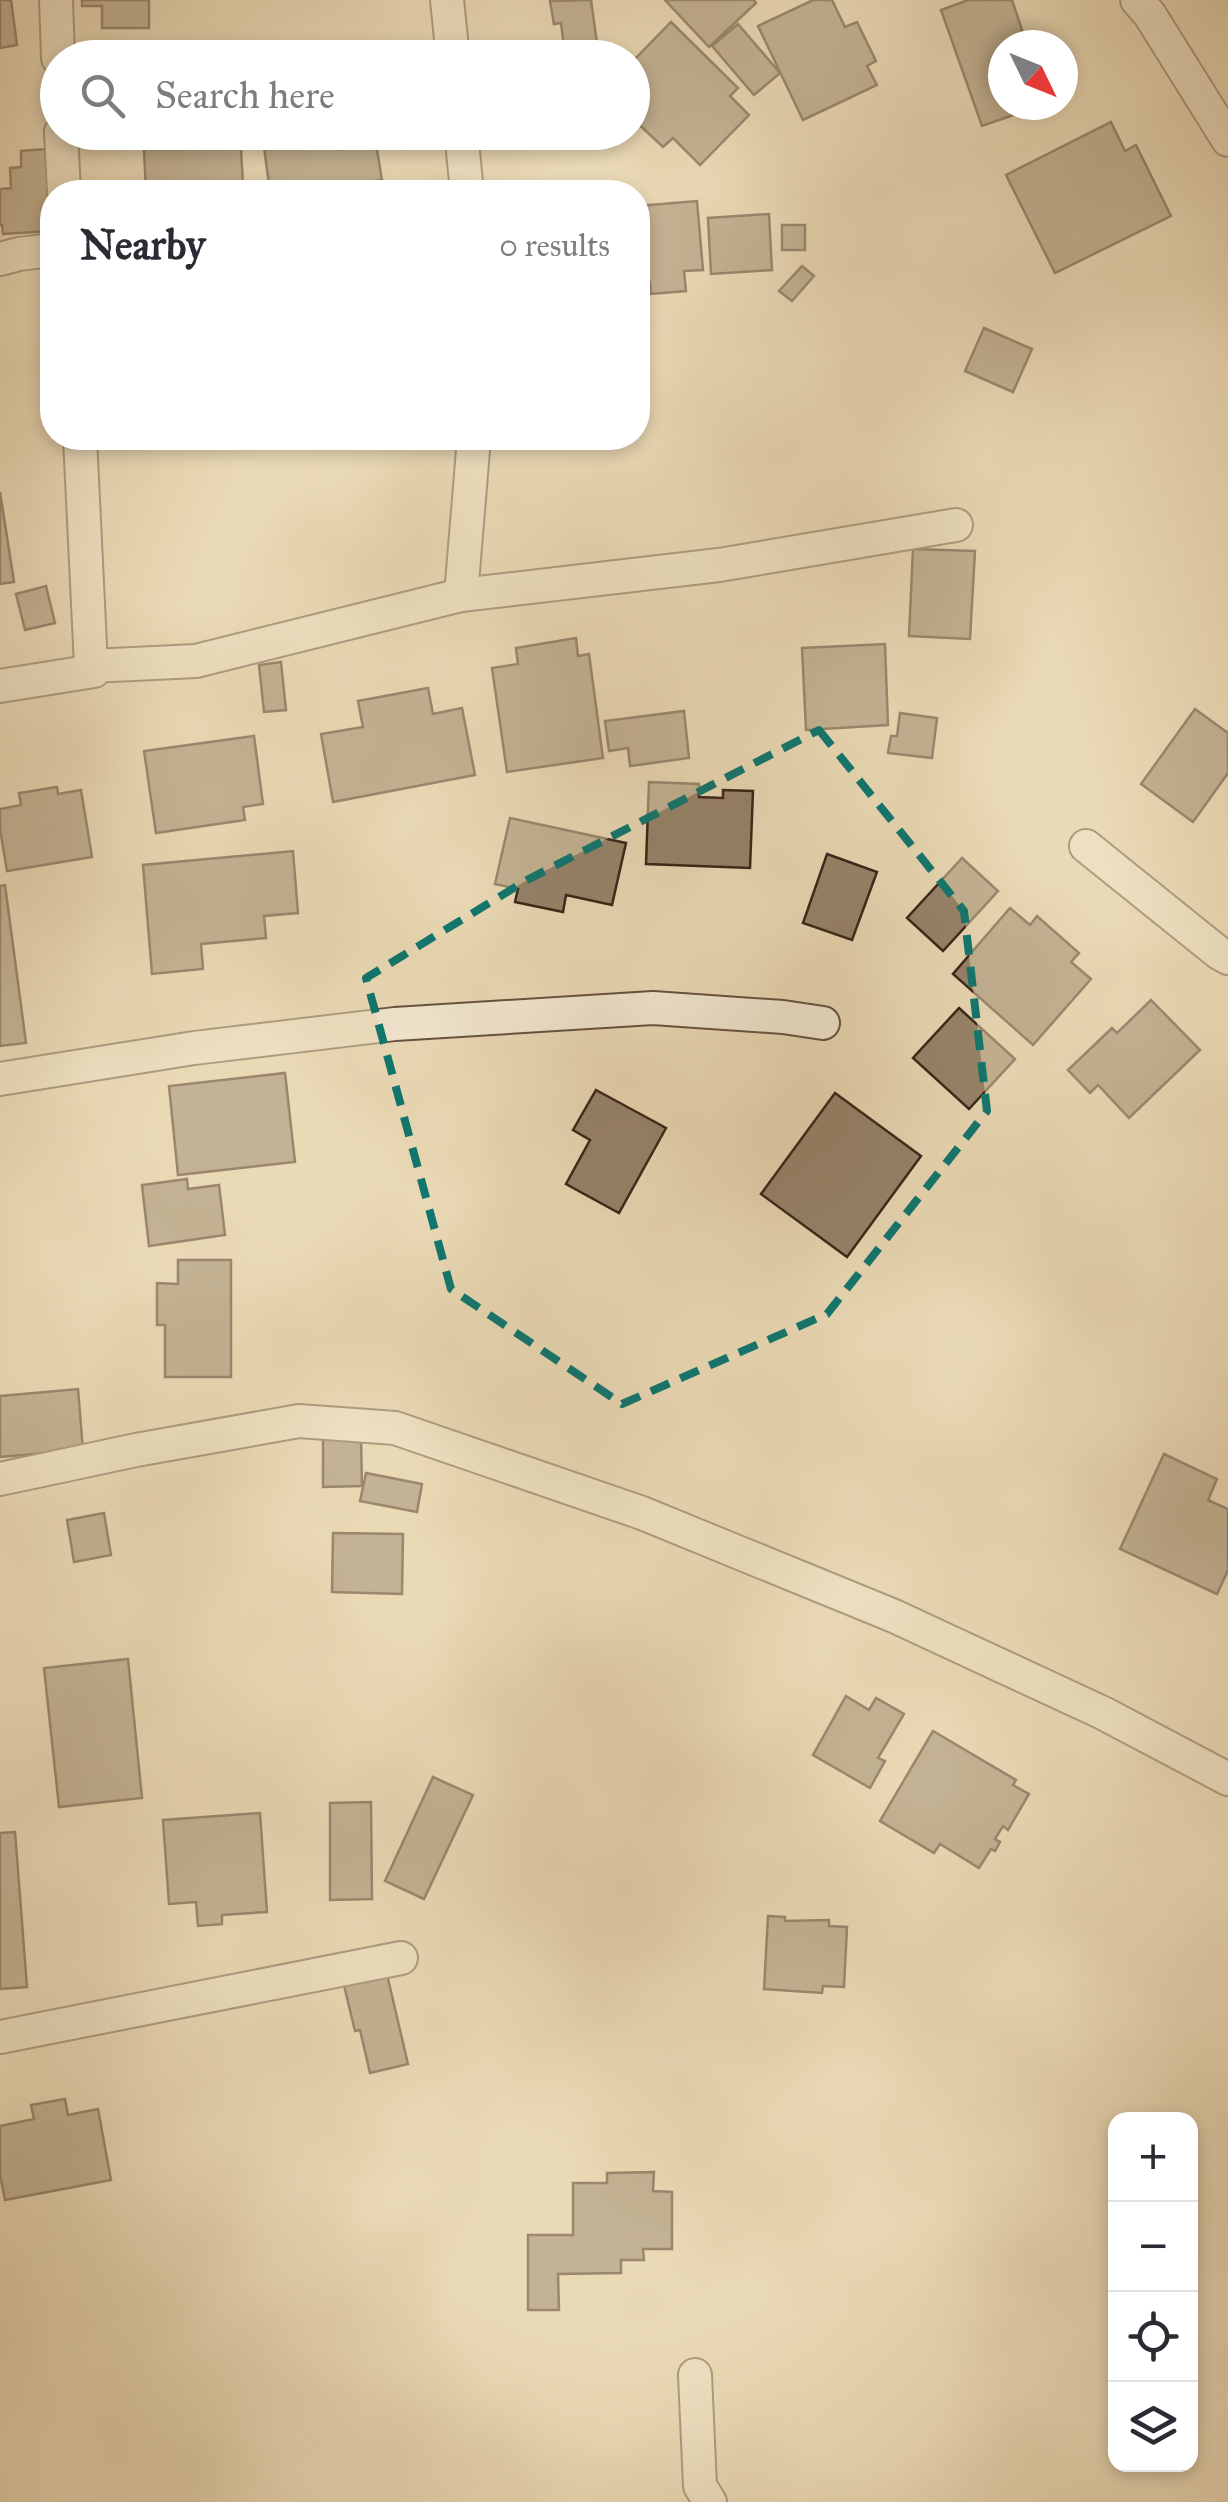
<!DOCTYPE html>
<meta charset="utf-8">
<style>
:root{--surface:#fff;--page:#f7f7f7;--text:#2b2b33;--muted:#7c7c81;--line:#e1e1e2}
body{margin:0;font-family:"IM FELL Great Primer",serif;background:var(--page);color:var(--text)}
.controls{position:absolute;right:30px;bottom:30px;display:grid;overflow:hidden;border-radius:20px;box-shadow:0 5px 15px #0003}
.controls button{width:90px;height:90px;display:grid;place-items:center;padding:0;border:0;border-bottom:2px solid var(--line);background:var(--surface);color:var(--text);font:50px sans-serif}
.compass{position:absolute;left:988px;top:30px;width:90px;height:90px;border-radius:50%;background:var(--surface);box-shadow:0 5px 15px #0003;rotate:133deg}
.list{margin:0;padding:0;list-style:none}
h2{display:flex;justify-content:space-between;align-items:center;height:130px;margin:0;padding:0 40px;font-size:42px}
h2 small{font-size:32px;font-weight:400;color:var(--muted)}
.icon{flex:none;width:55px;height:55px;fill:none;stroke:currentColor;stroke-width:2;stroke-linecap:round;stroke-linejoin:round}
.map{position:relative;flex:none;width:1228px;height:2502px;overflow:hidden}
.search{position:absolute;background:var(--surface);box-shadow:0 5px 15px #0003;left:40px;top:40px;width:610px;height:110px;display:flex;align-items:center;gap:25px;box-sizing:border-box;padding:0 35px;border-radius:55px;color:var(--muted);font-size:38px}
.panel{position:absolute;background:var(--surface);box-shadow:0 5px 15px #0003;left:40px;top:180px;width:610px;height:270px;border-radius:40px}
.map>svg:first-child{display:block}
</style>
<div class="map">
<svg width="1228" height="2502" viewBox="0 0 1228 2502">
<rect width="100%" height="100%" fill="#ead9b5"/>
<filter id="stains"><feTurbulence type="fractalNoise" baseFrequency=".002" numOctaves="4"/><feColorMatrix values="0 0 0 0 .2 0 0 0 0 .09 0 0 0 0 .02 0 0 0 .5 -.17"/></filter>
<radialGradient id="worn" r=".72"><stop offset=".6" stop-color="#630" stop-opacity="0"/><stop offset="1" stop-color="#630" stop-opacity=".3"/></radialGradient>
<g fill="#96836a" stroke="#3a2519" stroke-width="2.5">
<polygon points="0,0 11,0 17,45 0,48"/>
<polygon points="82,0 149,0 149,28 102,28 102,6 82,6"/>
<polygon points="591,0 599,58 550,58 565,55 561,23 554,24 550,1"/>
<polygon points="665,0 754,0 756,3 709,47"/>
<polygon points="813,0 832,0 845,27 857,22 876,61 867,66 877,85 803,120 758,26"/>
<polygon points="968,0 1012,0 1024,36 1034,32 1039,45 1003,45 1003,105 1042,105 982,126 941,10"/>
<polygon points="671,22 738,88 730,96 749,115 700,165 673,138 663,147 632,118 632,107 642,98 632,89 632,62"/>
<polygon points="738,24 780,73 754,95 712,46"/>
<polygon points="1111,122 1125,151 1136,145 1171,216 1055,273 1006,175"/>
<polygon points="143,132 240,132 243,184 146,190"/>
<polygon points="262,132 340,132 343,149 376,144 382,180 294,192 270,192"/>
<polygon points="46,149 51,231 3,234 2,225 0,225 0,189 11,188 10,168 21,167 21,151"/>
<polygon points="697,201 703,270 684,271 686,291 651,294 650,282 638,283 638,206"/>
<polygon points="769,214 772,270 711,274 708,218"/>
<rect x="782" y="225" width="23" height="25"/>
<polygon points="802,266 814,276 792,301 779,291"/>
<polygon points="984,328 1032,349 1013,392 965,371"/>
<polygon points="0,492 14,582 0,584"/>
<polygon points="913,549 975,551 970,639 909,636"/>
<polygon points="46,586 55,623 25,630 16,594"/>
<polygon points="576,638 578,656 589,654 603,758 507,772 492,668 518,664 516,648"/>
<polygon points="885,644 888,725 806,730 802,648"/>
<polygon points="281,662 286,710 264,712 259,665"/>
<polygon points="428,688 433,714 462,708 475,775 333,802 321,734 363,727 358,701"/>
<polygon points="1195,709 1228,733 1228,773 1193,822 1141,784"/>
<polygon points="684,711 689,758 630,766 628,748 609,751 605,721"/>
<polygon points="900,713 937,718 932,758 888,753 891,736 897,736"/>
<polygon points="254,736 263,804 243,807 245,820 156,833 144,751"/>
<polygon points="649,782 699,784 699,797 723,798 723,790 753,791 750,868 646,864"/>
<polygon points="57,787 58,794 81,790 92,857 7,871 0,829 0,809 21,805 19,793"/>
<polygon points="510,818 626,843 612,905 566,895 563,912 515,902 518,889 495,884"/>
<polygon points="293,851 298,913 264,916 266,938 201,944 203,969 152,974 143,865"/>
<polygon points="827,854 877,872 852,940 803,923"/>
<polygon points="962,858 998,891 943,951 907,918"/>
<polygon points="5,885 26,1043 0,1046 0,886"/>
<polygon points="1010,908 1030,925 1037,916 1079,953 1071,962 1091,979 1033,1045 953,974"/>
<polygon points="1151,1000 1200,1050 1129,1118 1098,1085 1090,1093 1068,1070 1112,1028 1117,1033"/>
<polygon points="959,1008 1015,1059 969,1109 913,1058"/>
<polygon points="285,1073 295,1162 178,1175 169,1086"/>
<polygon points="596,1090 666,1128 619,1213 566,1184 590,1140 573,1130"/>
<polygon points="835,1093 921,1156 847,1257 761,1194"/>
<polygon points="187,1179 188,1189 219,1185 225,1235 149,1246 142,1185"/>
<polygon points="178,1260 231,1260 231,1377 165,1377 165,1325 157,1325 157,1283 178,1284"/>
<polygon points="78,1389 83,1450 0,1457 0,1396"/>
<polygon points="361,1438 362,1486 323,1487 323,1439"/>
<polygon points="1164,1454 1217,1479 1208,1500 1228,1509 1228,1570 1217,1594 1120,1549"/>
<polygon points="366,1473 422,1484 417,1512 360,1501"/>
<polygon points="104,1513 111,1555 74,1562 67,1520"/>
<polygon points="333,1533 403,1534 402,1594 332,1592"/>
<polygon points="128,1659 142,1798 59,1807 44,1668"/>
<polygon points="846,1696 869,1710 876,1698 904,1714 878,1758 885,1761 870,1788 813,1755"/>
<polygon points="933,1731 1016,1780 1013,1785 1029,1794 1008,1830 1003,1826 995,1839 1000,1842 995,1851 991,1849 979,1868 940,1844 934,1853 880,1821"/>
<polygon points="433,1777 473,1795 424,1899 385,1881"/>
<polygon points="371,1802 372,1899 330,1900 330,1803"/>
<polygon points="260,1813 267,1912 222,1915 222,1924 198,1926 196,1902 169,1904 163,1820"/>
<polygon points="15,1832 27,1987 0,1989 0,1833"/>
<polygon points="768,1916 785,1917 785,1921 829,1920 829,1926 847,1927 844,1987 823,1986 822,1993 764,1989"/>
<polygon points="385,1966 408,2064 370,2073 360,2030 355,2031 342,1977"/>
<polygon points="65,2099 68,2115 98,2109 111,2180 5,2200 0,2175 0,2126 34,2119 31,2105"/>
<polygon points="654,2172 653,2191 672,2192 672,2249 643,2249 644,2260 621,2260 621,2273 558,2274 559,2310 528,2310 528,2235 573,2235 573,2183 607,2183 607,2173"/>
</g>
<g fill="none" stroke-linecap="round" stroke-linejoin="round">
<defs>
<g id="street">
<polyline points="56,0 58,58"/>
<polyline points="447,0 453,58"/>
<polyline points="1137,0 1150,15 1228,140"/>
<polyline points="61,132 64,192"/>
<polyline points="461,132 467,192"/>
<polyline points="0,259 19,254 52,250"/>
<polyline points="80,438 91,666"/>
<polyline points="461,595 474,438"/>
<polyline points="0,686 94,671 91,666 196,661 461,595 719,565 956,525"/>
<polyline points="1086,846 1219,953 1228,958"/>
<polyline points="0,1079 194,1048 395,1024 653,1008 783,1017 823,1023"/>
<polyline points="0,1479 136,1450 299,1421 395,1428 642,1513 894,1616 1103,1713 1228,1779"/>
<polyline points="0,2037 401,1958"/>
<polyline points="695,2375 700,2486 710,2502"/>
</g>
</defs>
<use href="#street" stroke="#665240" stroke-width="36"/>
<use href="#street" stroke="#f1e6cf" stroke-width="32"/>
</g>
<path d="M0 0H1228V2502H0ZM819,730L964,911L987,1111L827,1314L622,1404L451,1289L366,978L527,880Z" fill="#ead9b5" fill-opacity=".55" fill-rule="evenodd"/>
<path fill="none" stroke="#0f766e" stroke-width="8" stroke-dasharray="20 12" stroke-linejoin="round" d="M819,730L964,911L987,1111L827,1314L622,1404L451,1289L366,978L527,880Z"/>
<rect width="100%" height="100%" filter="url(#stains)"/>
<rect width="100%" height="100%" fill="url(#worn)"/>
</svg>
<div class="controls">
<button>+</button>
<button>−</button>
<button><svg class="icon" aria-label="locate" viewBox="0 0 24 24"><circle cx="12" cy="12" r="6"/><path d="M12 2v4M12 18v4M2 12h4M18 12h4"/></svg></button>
<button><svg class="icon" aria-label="layers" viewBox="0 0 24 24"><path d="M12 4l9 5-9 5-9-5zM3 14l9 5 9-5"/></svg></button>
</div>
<svg class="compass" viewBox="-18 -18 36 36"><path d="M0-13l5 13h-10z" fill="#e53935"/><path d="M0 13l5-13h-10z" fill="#7c7c81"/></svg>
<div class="search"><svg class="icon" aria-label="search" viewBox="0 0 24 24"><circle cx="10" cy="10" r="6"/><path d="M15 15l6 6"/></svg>Search here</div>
<section class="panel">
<h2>Nearby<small>0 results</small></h2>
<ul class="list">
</ul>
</section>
</div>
